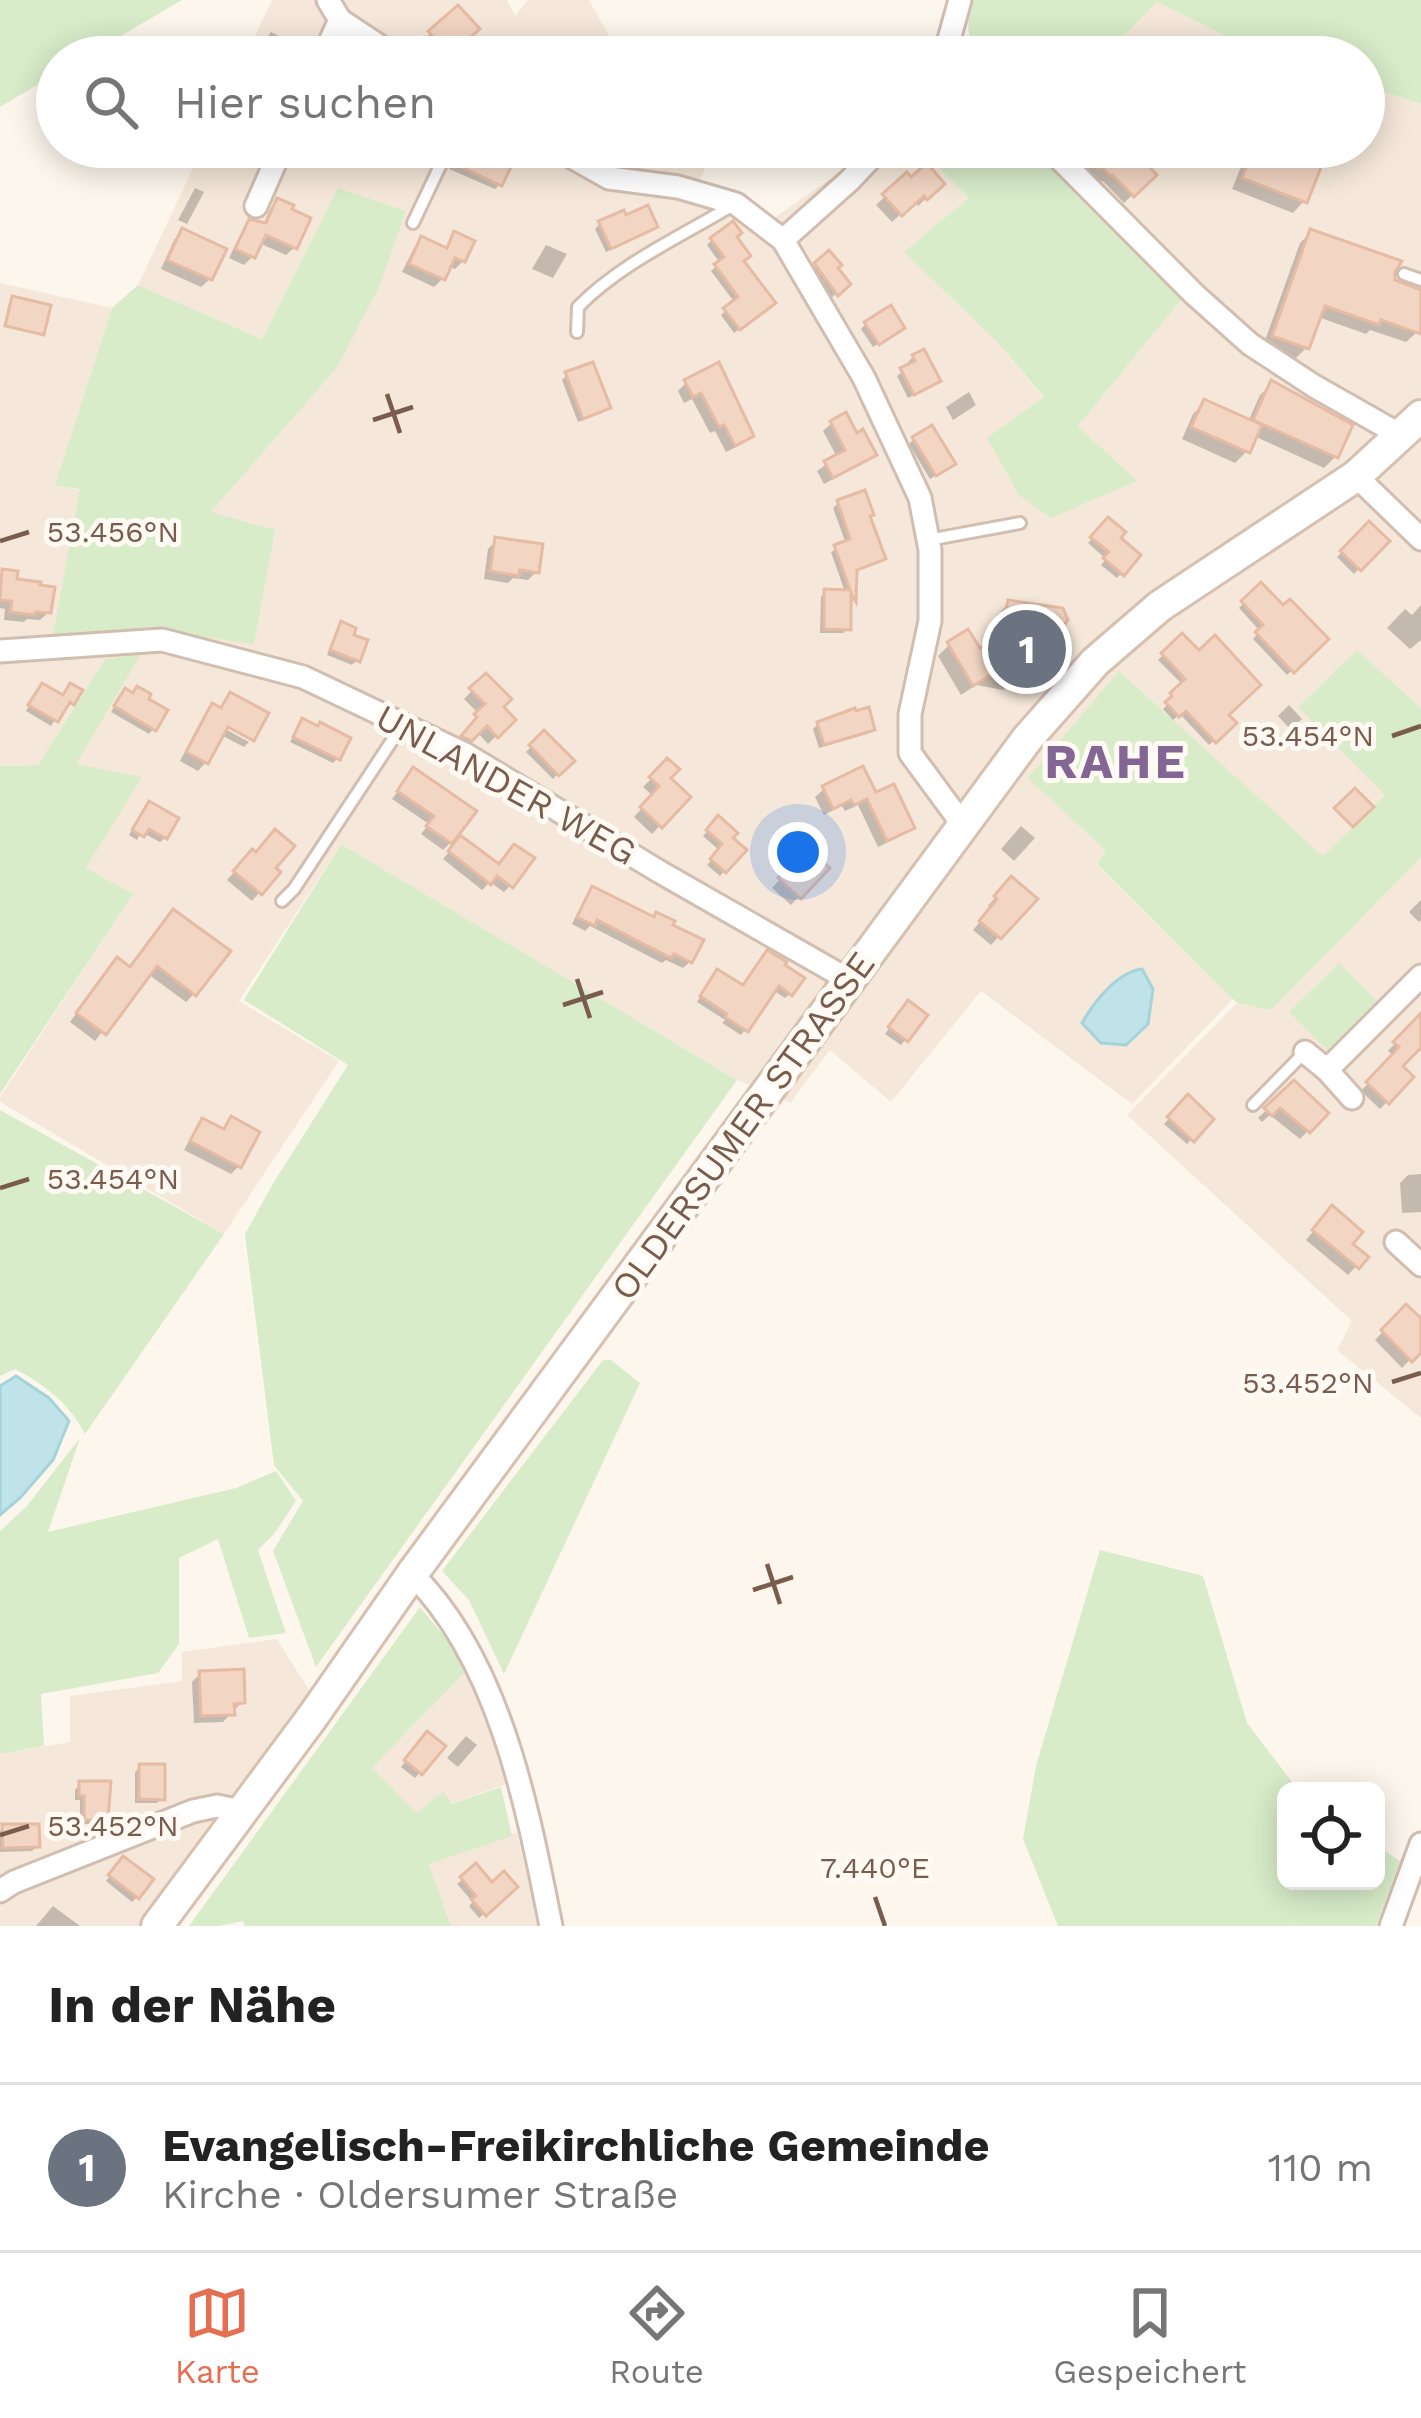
<!DOCTYPE html>
<html lang="de">
<meta charset="utf-8">
<style>
:root{--surface:#fff;--page:#f2f2f2;--text:#222;--muted:#767676;--line:#e0e0e0;--accent:#e76f51}
body{margin:0;font-family:"Work Sans",sans-serif;background:var(--page);color:var(--text)}
.controls{position:absolute;right:36px;bottom:36px;display:grid;overflow:hidden;border-radius:18px;box-shadow:0 6px 30px #0003}
.controls button{width:108px;height:108px;display:grid;place-items:center;padding:0;border:0;border-bottom:3px solid var(--line);background:var(--surface);color:var(--text);font:60px sans-serif}
.you{position:absolute;left:798px;top:852px;width:42px;height:42px;margin:-30px;border:9px solid #fff;border-radius:50%;background:#1a73e8;box-shadow:0 0 0 18px #1a73e833}
.badge{display:grid;place-items:center;width:78px;height:78px;border-radius:50%;background:var(--accent);color:#fff;font-size:39px;font-weight:700}
.pin{position:absolute;translate:-50% -50%;border:6px solid #fff;box-shadow:0 3px 12px #0006}
.list{margin:0;padding:0;list-style:none}
h2{display:flex;justify-content:space-between;align-items:center;height:156px;margin:0;padding:0 48px;font-size:51px}
h2 small{font-size:39px;font-weight:400;color:var(--muted)}
.list li{display:grid;grid-template-columns:78px 1fr auto;gap:36px;align-items:center;box-sizing:border-box;height:168px;padding:0 48px;border-top:3px solid var(--line)}
.list b{display:block;font-size:45px;white-space:nowrap}
.list p{margin:0;font-size:39px;white-space:nowrap;color:var(--muted)}
.list em{font-size:39px;font-style:normal;color:var(--muted)}
.icon{flex:none;width:66px;height:66px;fill:none;stroke:currentColor;stroke-width:2;stroke-linecap:round;stroke-linejoin:round}
.map{position:relative;flex:none;width:1421px;height:1926px;overflow:hidden}
.search{position:absolute;background:var(--surface);box-shadow:0 6px 30px #0003;left:36px;right:36px;top:36px;height:132px;display:flex;align-items:center;gap:30px;box-sizing:border-box;padding:0 42px;border-radius:66px;color:var(--muted);font-size:45px}
.sheet{height:324px;background:var(--surface)}
nav{display:flex;justify-content:space-around;align-items:center;box-sizing:border-box;height:168px;border-top:3px solid var(--line);background:var(--surface);font-size:33px;color:var(--muted)}
nav a{display:grid;justify-items:center;gap:6px}
nav .on{color:var(--accent)}
.map>svg:first-child{display:block}
</style>
<div class="map">
<svg width="1421" height="1926" viewBox="0 0 1421 1926">
<rect width="100%" height="100%" fill="#fdf6ec"/>
<g fill="#f5e8da">
<polygon points="272,0 507,0 515,16 528,0 589,0 621,57 245,57"/>
<polygon points="1157,2 1248,47 1280,57 1103,57"/>
<polygon points="1364,85 1421,104 1421,708 1357,650 1385,795 1323,857 1120,672 1106,852 1097,865 1233,999 1132,1104 981,991 891,1102 830,1050 790,1103 737,1080 341,844 239,1001 339,1061 224,1234 0,1102 0,1097 132,895 86,868 141,777 75,765 139,655 105,659 38,765 0,766 0,283 112,308 56,486 210,513 336,369 338,189 262,339 138,285 203,147 692,147 707,165 695,189 762,226 876,147 918,147 969,198 997,342 1044,398 1136,480 1078,426 1181,300 1037,147 1364,147"/>
<polygon points="1421,857 1421,1418 1337,1350 1352,1321 1127,1115 1237,1003 1271,1009"/>
<polygon points="277,1639 324,1714 171,1926 0,1926 0,1754 70,1742 70,1696 182,1681 182,1652"/>
<polygon points="470,1667 485,1696 506,1784 450,1804 445,1792 416,1814 372,1768"/>
<polygon points="517,1832 539,1926 451,1926 429,1864"/>
</g>
<g fill="#d8ecc9">
<polygon points="0,0 182,0 85,57 57,57 57,73 0,107"/>
<path d="M974,0H1421V104L1364,85V57H1280L1248,47L1157,2L1103,57H984C965,37 965,26 974,0Z"/>
<polygon points="918,147 1037,147 1181,300 1078,426 1137,481 1051,518 1019,495 987,438 1044,397 997,342 904,252 969,198"/>
<polygon points="338,188 406,211 380,285 336,369 211,512 275,530 254,644 165,632 53,634 80,489 55,486 112,308 138,285 262,339"/>
<polygon points="1357,650 1421,708 1421,857 1271,1010 1237,1003 1097,864 1106,851 1028,778 1119,671 1323,856 1385,795 1298,707"/>
<polygon points="141,654 76,764 142,777 86,868 133,894 0,1094 0,766 38,765 105,659"/>
<polygon points="341,844 737,1080 316,1667 273,1551 303,1501 274,1465 245,1234 274,1182 348,1065 244,1000"/>
<polygon points="1339,963 1384,1008 1334,1057 1289,1012"/>
<path d="M0,1110L224,1234L85,1434C69,1403 45,1385 15,1369L0,1376Z"/>
<polygon points="603,1360 611,1360 640,1383 504,1674 469,1600 442,1571"/>
<polygon points="80,1438 48,1532 236,1488 276,1471 296,1501 274,1534 258,1550 286,1633 249,1638 218,1539 179,1558 179,1644 158,1673 41,1694 44,1746 0,1754 0,1531 26,1507"/>
<polygon points="1100,1550 1203,1576 1247,1723 1299,1791 1286,1791 1286,1881 1376,1881 1376,1845 1400,1861 1376,1926 1058,1926 1023,1839 1036,1766"/>
<polygon points="420,1607 470,1667 372,1768 416,1813 444,1791 451,1804 501,1787 512,1836 429,1864 451,1926 245,1926 243,1921 219,1926 189,1926"/>
</g>
<g fill="#bfe3e8" stroke="#a5d3da" stroke-width="3">
<path d="M1142,969L1153,989L1148,1024L1126,1045L1101,1043L1082,1023C1094,1002 1117,972 1142,969Z"/>
<polygon points="16,1376 49,1398 69,1421 53,1460 20,1498 0,1515 0,1386"/>
</g>
<g fill="#0003">
<polygon points="458,9 475,29 443,57 425,38"/>
<polygon points="271,32 281,37 272,57 254,57"/>
<polygon points="451,147 479,147 500,184 495,189 449,169 455,154"/>
<polygon points="628,147 666,147 668,155 663,160 632,167"/>
<polygon points="1086,147 1136,147 1132,153 1153,175 1124,203 1103,181 1101,182 1092,173 1089,175 1074,159"/>
<polygon points="1249,147 1326,147 1304,201 1293,213 1232,189"/>
<polygon points="907,176 941,184 918,206 914,202 892,222 876,205"/>
<polygon points="195,188 204,192 187,224 178,220"/>
<polygon points="278,201 295,247 286,255 259,243 253,256 244,265 229,258 242,231 250,223 263,225 270,209"/>
<polygon points="600,224 654,227 649,231 606,252 595,229"/>
<polygon points="183,232 210,279 201,287 161,269 174,240"/>
<polygon points="1311,232 1392,282 1421,292 1421,320 1417,332 1406,342 1370,330 1366,334 1318,317 1307,347 1296,358 1263,346 1300,243"/>
<polygon points="455,235 463,261 455,269 448,266 443,278 434,287 402,272 414,248 422,239 444,249"/>
<polygon points="734,238 741,262 768,307 734,333 721,315 735,303 711,271 720,263 707,245 712,240"/>
<polygon points="546,245 567,254 553,278 532,269"/>
<polygon points="829,254 834,268 847,284 831,298 811,270"/>
<polygon points="866,324 897,332 873,347 861,329"/>
<polygon points="913,357 932,385 908,398 897,376 910,366 908,362"/>
<polygon points="718,366 750,435 742,444 726,452 715,431 710,433 692,399 684,403 678,391 686,383"/>
<polygon points="567,375 607,408 602,413 578,422 562,380"/>
<polygon points="1272,384 1336,456 1324,468 1254,436 1247,451 1235,463 1182,439 1193,414 1205,402 1248,422 1260,395"/>
<polygon points="969,392 976,405 953,420 946,407"/>
<polygon points="832,423 856,437 873,454 865,462 824,484 817,471 837,457 823,431"/>
<polygon points="914,439 948,468 930,479 909,444"/>
<polygon points="838,503 867,517 882,558 877,563 854,572 853,601 848,606 848,628 843,633 820,633 821,597 826,592 845,592 831,552 846,544 833,508"/>
<polygon points="1108,521 1117,538 1137,555 1117,578 1101,565 1106,559 1088,543"/>
<polygon points="1369,525 1386,541 1354,574 1337,557"/>
<polygon points="496,540 536,572 528,580 513,578 508,583 484,579 488,549"/>
<polygon points="3,572 49,612 40,620 27,619 24,622 4,620 5,609 0,608 0,575"/>
<polygon points="1261,586 1283,610 1325,639 1287,675 1253,639 1260,631 1239,608"/>
<polygon points="1009,603 1015,678 1003,690 976,685 961,695 938,656 949,645 979,652 990,646 997,615"/>
<polygon points="1421,605 1421,640 1410,649 1387,628 1405,609 1412,615"/>
<polygon points="342,625 357,660 352,665 327,655 337,630"/>
<polygon points="1182,637 1225,715 1233,723 1209,745 1180,714 1173,720 1163,709 1169,703 1167,700 1183,685 1158,660"/>
<polygon points="486,677 500,707 512,720 488,744 477,732 461,747 456,745 479,714 464,699"/>
<polygon points="37,691 62,698 66,691 72,703 67,708 64,706 51,726 26,711"/>
<polygon points="132,696 153,729 149,734 111,712 120,697"/>
<polygon points="231,696 214,723 249,742 244,747 221,735 206,762 198,771 180,761 204,715 213,707 219,710"/>
<polygon points="1289,705 1302,719 1291,730 1278,716"/>
<polygon points="302,722 338,758 333,763 290,742"/>
<polygon points="818,724 872,729 867,734 819,748 813,729"/>
<polygon points="544,734 570,761 553,779 526,752"/>
<polygon points="668,762 667,778 687,797 652,834 634,817 653,796 643,787"/>
<polygon points="413,771 450,843 443,850 421,834 429,824 392,799"/>
<polygon points="824,789 875,796 911,827 903,835 878,847 858,805 845,811 842,806 824,815 815,797"/>
<polygon points="144,809 165,838 160,842 141,832 137,840 129,835"/>
<polygon points="718,819 729,838 742,850 720,876 707,865 720,851 703,836"/>
<polygon points="1021,826 1035,838 1014,861 1001,849"/>
<polygon points="798,838 805,850 825,868 791,905 772,888 790,868 779,858"/>
<polygon points="460,839 510,886 504,892 490,882 482,890 443,859"/>
<polygon points="252,853 277,872 252,901 227,880"/>
<polygon points="1003,888 1034,899 991,945 973,930 991,909 988,906"/>
<polygon points="593,889 690,962 683,968 666,960 662,963 590,926 585,931 572,924 586,896"/>
<polygon points="1421,900 1421,920 1419,922 1409,912"/>
<polygon points="165,921 194,994 186,1002 148,974 95,1041 70,1022 109,969 129,970"/>
<polygon points="762,959 790,994 785,998 773,990 741,1035 722,1023 725,1020 697,1002 713,977 742,988"/>
<polygon points="903,1009 905,1040 901,1045 885,1034"/>
<polygon points="1421,1015 1421,1044 1399,1067 1410,1078 1380,1109 1361,1091 1394,1056 1388,1051"/>
<polygon points="1294,1084 1325,1113 1300,1139 1270,1115 1262,1122 1258,1118"/>
<polygon points="1188,1099 1210,1119 1187,1144 1164,1124"/>
<polygon points="231,1120 239,1166 231,1174 184,1150 195,1130 203,1122 221,1131"/>
<polygon points="1421,1174 1421,1212 1402,1213 1400,1183 1408,1175"/>
<polygon points="1324,1218 1365,1257 1348,1275 1306,1240"/>
<polygon points="1406,1308 1421,1322 1421,1348 1402,1368 1375,1340"/>
<polygon points="200,1674 242,1702 223,1722 194,1723 192,1682"/>
<polygon points="466,1736 477,1745 458,1767 447,1758"/>
<polygon points="423,1739 442,1746 415,1778 401,1767"/>
<polygon points="140,1767 162,1798 157,1803 135,1803 135,1772"/>
<polygon points="80,1784 105,1819 100,1824 80,1824 80,1800 75,1800 75,1790"/>
<polygon points="3,1827 37,1846 32,1851 0,1852 0,1831"/>
<polygon points="119,1864 137,1897 132,1902 106,1881"/>
<polygon points="475,1868 491,1886 514,1887 479,1918 469,1906 473,1902 457,1884"/>
<polygon points="53,1906 80,1926 36,1926"/>
</g>
<g fill="#f3d5c3" stroke="#e6bba3" stroke-width="3">
<polygon points="458,5 480,29 450,55 428,31"/>
<polygon points="459,147 490,147 515,158 502,186 452,163"/>
<polygon points="1078,147 1130,147 1157,175 1134,197 1112,175 1110,176 1102,167 1099,169"/>
<polygon points="1254,147 1329,147 1307,203 1242,178"/>
<polygon points="927,163 945,184 927,200 924,196 902,216 882,194 907,172 911,177"/>
<polygon points="277,198 294,205 292,209 311,218 297,249 266,235 255,258 235,249 249,219 266,223"/>
<polygon points="648,205 658,227 611,249 598,221 624,210 626,215"/>
<polygon points="733,221 742,233 737,237 751,256 744,261 776,303 740,330 723,308 738,297 714,264 724,257 710,238"/>
<polygon points="182,228 227,249 212,280 167,260"/>
<polygon points="1310,229 1402,261 1395,272 1395,280 1421,290 1421,334 1381,320 1379,325 1325,306 1309,349 1272,336"/>
<polygon points="454,231 475,241 465,262 455,258 445,280 409,264 421,236 447,248"/>
<polygon points="829,250 842,265 838,268 851,284 838,296 814,263"/>
<polygon points="12,296 51,305 44,335 5,326"/>
<polygon points="891,305 905,328 879,345 864,322"/>
<polygon points="924,349 941,381 914,395 900,368 915,361 912,355"/>
<polygon points="593,362 611,408 583,419 565,372"/>
<polygon points="719,362 754,436 735,446 724,425 719,427 701,393 693,397 684,380"/>
<polygon points="1271,380 1353,425 1338,458 1253,420"/>
<polygon points="1204,399 1262,425 1250,453 1191,427"/>
<polygon points="846,412 857,433 863,429 877,455 833,478 824,461 845,450 830,421"/>
<polygon points="932,425 956,464 936,476 912,437"/>
<polygon points="865,490 874,515 870,516 886,559 857,570 856,602 851,593 851,630 824,629 824,589 850,590 834,545 850,539 837,500"/>
<polygon points="1108,517 1126,532 1121,538 1141,555 1124,576 1103,558 1109,552 1090,537"/>
<polygon points="1369,521 1390,541 1361,571 1340,551"/>
<polygon points="495,537 543,544 539,573 520,570 519,576 490,571"/>
<polygon points="2,569 18,571 17,579 41,582 40,585 55,587 51,613 35,612 35,615 10,612 12,601 0,600"/>
<polygon points="1261,582 1283,605 1290,599 1329,639 1294,673 1255,632 1263,625 1241,601"/>
<polygon points="1008,600 1063,608 1068,620 1017,680 990,675 973,686 947,642 968,629 980,648 1000,637"/>
<polygon points="341,621 356,628 354,635 368,640 360,662 330,650"/>
<polygon points="1182,633 1199,650 1215,635 1261,685 1229,715 1237,723 1216,743 1186,711 1179,717 1165,702 1172,696 1170,693 1185,679 1161,653"/>
<polygon points="486,673 512,699 504,707 516,720 498,738 487,726 472,741 461,736 477,717 474,714 485,704 469,688"/>
<polygon points="42,683 63,695 70,683 83,690 74,705 70,702 58,722 28,705"/>
<polygon points="137,686 151,694 149,699 168,710 156,731 114,706 125,688 133,693"/>
<polygon points="230,692 269,713 254,741 228,727 208,764 186,752 212,703 221,708"/>
<polygon points="869,707 875,730 824,745 817,722 855,708 856,711"/>
<polygon points="302,718 318,726 320,722 351,738 340,760 293,737"/>
<polygon points="544,730 575,761 559,776 529,745"/>
<polygon points="667,758 680,769 671,778 691,797 662,828 640,807 659,786 649,777"/>
<polygon points="863,766 876,792 894,784 915,828 887,841 867,799 854,805 851,800 833,809 822,786"/>
<polygon points="413,767 477,811 452,844 426,826 434,816 397,791"/>
<polygon points="1355,788 1374,807 1353,827 1334,808"/>
<polygon points="149,801 179,818 167,839 149,829 144,837 132,830"/>
<polygon points="718,815 738,833 733,838 747,850 726,873 710,859 722,844 706,830"/>
<polygon points="275,829 295,846 276,868 281,872 262,895 233,871 252,849 256,852"/>
<polygon points="798,834 812,847 810,850 830,868 801,899 778,878 796,858 784,848"/>
<polygon points="460,835 499,864 514,844 535,858 513,888 497,876 491,885 448,851"/>
<polygon points="1011,876 1038,899 1001,939 979,921 997,899 994,896"/>
<polygon points="592,886 654,917 656,912 675,921 673,925 704,940 692,963 674,954 671,958 597,920 595,926 577,917"/>
<polygon points="173,909 231,951 196,996 157,966 106,1035 76,1013 117,957 130,967"/>
<polygon points="767,950 787,962 785,965 805,978 792,996 779,986 748,1032 725,1017 727,1014 700,996 717,969 743,985"/>
<polygon points="908,1000 928,1015 908,1042 888,1027"/>
<polygon points="1421,1013 1421,1048 1403,1066 1414,1077 1389,1104 1366,1082 1399,1047 1393,1042"/>
<polygon points="1294,1080 1329,1113 1310,1133 1280,1108 1272,1116 1264,1108"/>
<polygon points="1188,1094 1214,1119 1194,1142 1167,1117"/>
<polygon points="231,1116 260,1132 241,1168 190,1141 202,1118 224,1129"/>
<polygon points="1332,1205 1363,1232 1353,1244 1369,1257 1359,1269 1312,1230"/>
<polygon points="1406,1304 1421,1318 1421,1353 1412,1362 1381,1330"/>
<polygon points="244,1669 245,1703 234,1704 235,1715 201,1716 199,1671"/>
<polygon points="427,1731 446,1746 422,1775 404,1760"/>
<polygon points="139,1764 165,1764 165,1800 139,1799"/>
<polygon points="79,1781 111,1781 108,1820 84,1820 84,1796 79,1796"/>
<polygon points="2,1824 39,1824 40,1847 3,1848"/>
<polygon points="123,1856 154,1879 139,1899 108,1875"/>
<polygon points="476,1863 492,1882 504,1871 518,1887 486,1916 471,1899 476,1896 460,1877"/>
</g>
<g fill="none" stroke-linecap="round" stroke-linejoin="round">
<defs>
<g id="service">
<polyline points="413,223 449,147"/>
<polyline points="1404,274 1421,280"/>
<path d="M577,332L578,307C621,263 682,236 733,205"/>
<polyline points="928,540 1020,523"/>
<polyline points="282,901 294,889 403,724"/>
<polyline points="1253,1105 1305,1052"/>
</g>
<g id="minor">
<polyline points="328,0 340,20 396,57"/>
<polyline points="960,0 948,43 962,50 968,57"/>
<polyline points="323,57 340,20"/>
<polyline points="554,147 609,178 678,187 736,204 783,240 864,378 920,498 930,550 930,621 910,714 910,753 963,825"/>
<polyline points="1048,147 1194,294 1250,344 1314,386 1402,436"/>
<polyline points="256,206 282,147"/>
<polyline points="783,240 850,180 881,147"/>
<polyline points="1356,476 1421,539"/>
<polyline points="0,651 162,640 303,677 465,754 660,872 849,980"/>
<polyline points="1305,1052 1327,1070 1421,976"/>
<polyline points="1327,1070 1352,1098"/>
<polyline points="1396,1242 1421,1265"/>
<path d="M412,1574C500,1660 528,1810 551,1926"/>
<polyline points="0,1891 14,1882 193,1811 217,1806 241,1811"/>
<polyline points="1391,1926 1421,1844"/>
</g>
<polyline id="secondary" points="157,1926 313,1716 412,1574 1027,739 1095,662 1160,606 1356,476 1421,416"/>
</defs>
<use href="#service" stroke="#d1beb0" stroke-width="16"/>
<use href="#minor" stroke="#d1beb0" stroke-width="27"/>
<use href="#secondary" stroke="#d6c0b0" stroke-width="36"/>
<use href="#service" stroke="#fff" stroke-width="10"/>
<use href="#minor" stroke="#fff" stroke-width="21"/>
<use href="#secondary" stroke="#fff" stroke-width="30"/>
</g>
<path fill="none" stroke="#7a5c4d" stroke-width="4.5" d="M387,394L400,433M373,420L413,407M0,541L29,532M1392,736L1421,726M577,979L590,1018M563,1005L603,992M0,1188L29,1179M1392,1382L1421,1373M767,1564L780,1604M753,1590L793,1577M0,1835L29,1826M875,1897L885,1926"/>
<g text-anchor="middle" dominant-baseline="central" stroke-width="10" stroke-linejoin="round" paint-order="stroke">
<g font-size="36" fill="#7a5c4d" stroke="#fffaf3">
<text transform="translate(506 785) rotate(29)">UNLANDER WEG</text>
<text transform="translate(743 1126) rotate(-54)">OLDERSUMER STRASSE</text>
</g>
<g font-size="48" font-weight="bold" letter-spacing="3" fill="#846695" stroke="#fffaf3">
<text x="1116" y="761">RAHE</text>
</g>
</g>
<g font-size="30" text-anchor="middle" fill="#7a5c4d" stroke="#fffaf3" stroke-width="10" stroke-linejoin="round" paint-order="stroke">
<text x="113" y="542">53.456°N</text>
<text x="1308" y="746">53.454°N</text>
<text x="113" y="1189">53.454°N</text>
<text x="1308" y="1393">53.452°N</text>
<text x="113" y="1836">53.452°N</text>
<text x="875" y="1878">7.440°E</text>
</g>
</svg>
<div class="controls">
<button><svg class="icon" aria-label="locate" viewBox="0 0 24 24"><circle cx="12" cy="12" r="6"/><path d="M12 2v4M12 18v4M2 12h4M18 12h4"/></svg></button>
</div>
<div class="you"></div>
<div class="pin badge" style="left:1027px;top:649px;background:#6b7280">1</div>
<div class="search"><svg class="icon" aria-label="search" viewBox="0 0 24 24"><circle cx="10" cy="10" r="6"/><path d="M15 15l6 6"/></svg>Hier suchen</div>
</div>
<section class="sheet">
<h2>In der Nähe<small></small></h2>
<ul class="list">
<li><span class="badge" style="background:#6b7280">1</span><div><b>Evangelisch-Freikirchliche Gemeinde</b><p>Kirche · Oldersumer Straße</p></div><em>110 m</em></li>
</ul>
</section>
<nav>
<a class="on"><svg class="icon" aria-label="map" viewBox="0 0 24 24"><path d="M3 6l6-2 6 2 6-2v14l-6 2-6-2-6 2zM9 4v14M15 6v14"/></svg>Karte</a>
<a><svg class="icon" aria-label="directions" viewBox="0 0 24 24"><path d="M12 3l9 9-9 9-9-9zM9 14v-3h6M13 9l2 2-2 2"/></svg>Route</a>
<a><svg class="icon" aria-label="saved" viewBox="0 0 24 24"><path d="M7 4h10v16l-5-4-5 4z"/></svg>Gespeichert</a>
</nav>
